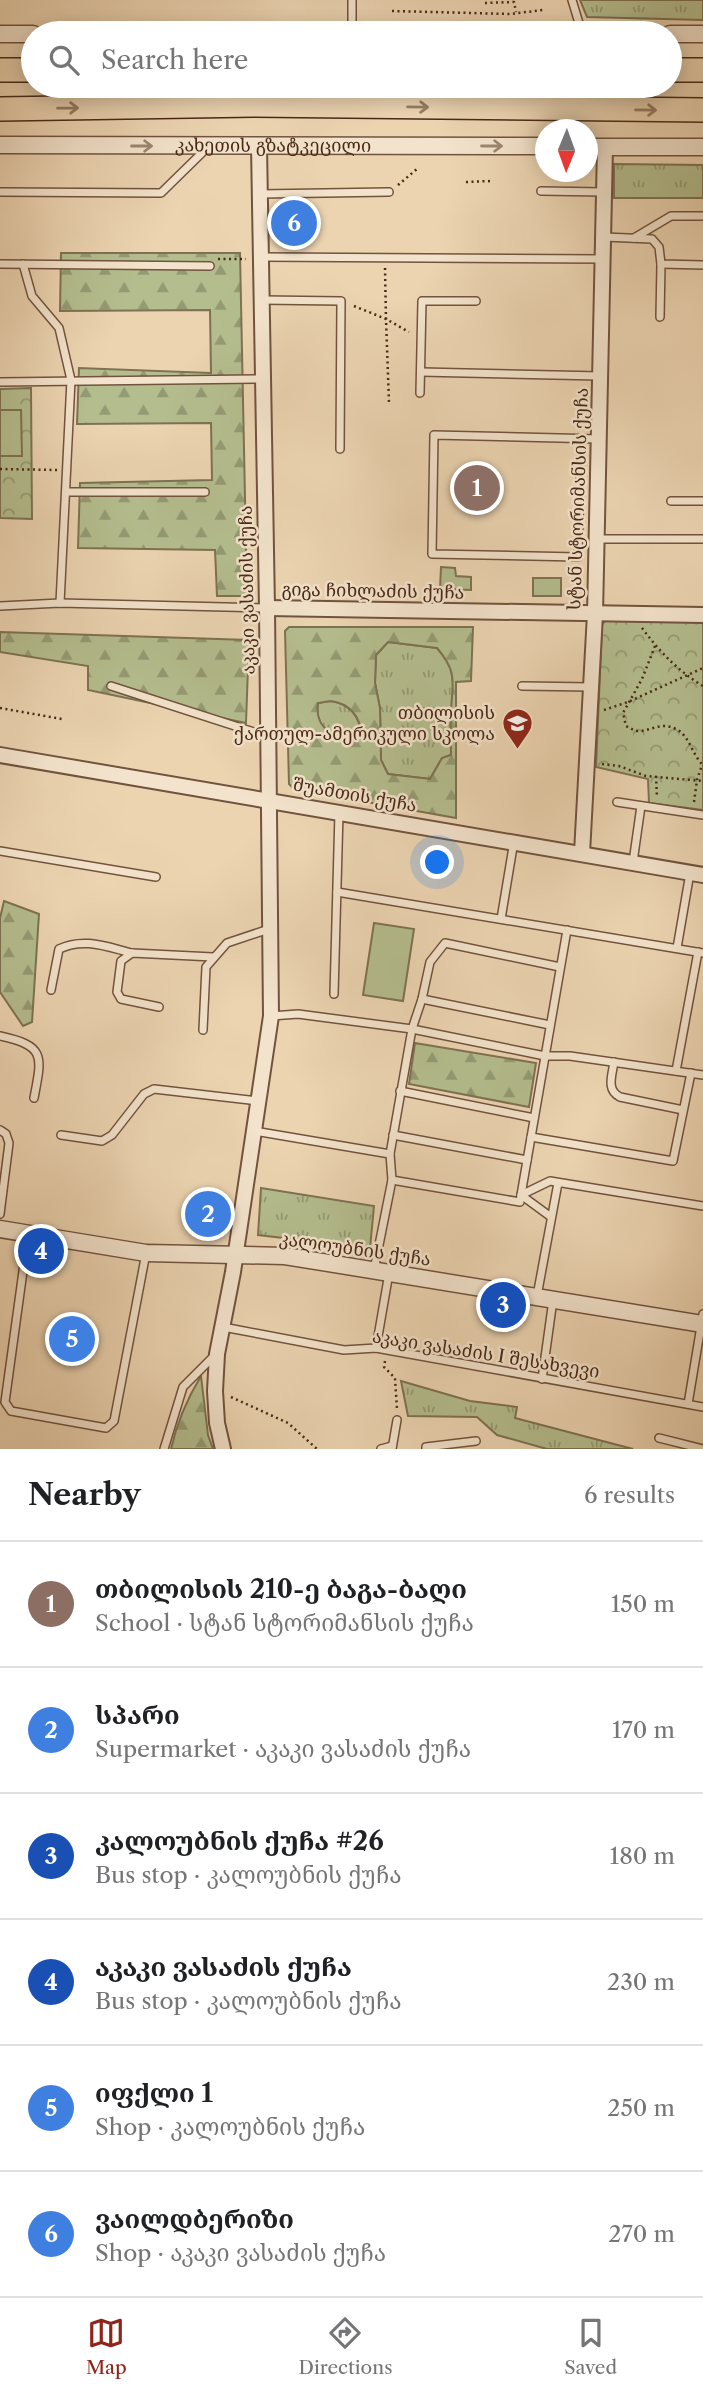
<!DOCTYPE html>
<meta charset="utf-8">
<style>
:root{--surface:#fff;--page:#f6f6f6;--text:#202124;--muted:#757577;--line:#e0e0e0;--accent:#8f2418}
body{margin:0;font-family:"Libre Caslon Text","Noto Serif Georgian",serif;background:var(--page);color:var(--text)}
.compass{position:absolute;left:535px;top:119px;width:63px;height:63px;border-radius:50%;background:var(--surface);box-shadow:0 4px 18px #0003;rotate:181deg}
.you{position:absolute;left:438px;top:863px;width:24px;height:24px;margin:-18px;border:5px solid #fff;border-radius:50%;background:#1a73e8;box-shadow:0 0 0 10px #1a73e833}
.badge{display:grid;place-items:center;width:46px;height:46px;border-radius:50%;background:var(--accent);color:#fff;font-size:23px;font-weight:700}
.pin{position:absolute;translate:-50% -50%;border:4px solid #fff;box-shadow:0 2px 7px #0006}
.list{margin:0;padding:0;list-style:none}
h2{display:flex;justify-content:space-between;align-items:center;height:91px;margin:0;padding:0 28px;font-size:30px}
h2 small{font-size:23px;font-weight:400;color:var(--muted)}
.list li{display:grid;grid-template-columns:46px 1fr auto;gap:21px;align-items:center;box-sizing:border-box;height:126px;padding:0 28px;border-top:2px solid var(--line)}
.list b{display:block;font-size:26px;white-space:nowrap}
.list p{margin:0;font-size:23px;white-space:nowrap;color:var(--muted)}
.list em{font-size:23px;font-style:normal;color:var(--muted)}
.icon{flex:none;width:38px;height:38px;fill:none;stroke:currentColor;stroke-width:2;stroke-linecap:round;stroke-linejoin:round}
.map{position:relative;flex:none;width:703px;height:1449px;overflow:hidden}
.search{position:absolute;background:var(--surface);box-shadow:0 4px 18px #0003;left:21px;right:21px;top:21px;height:77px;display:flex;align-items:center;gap:18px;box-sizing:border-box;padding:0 24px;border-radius:38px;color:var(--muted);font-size:26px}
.sheet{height:847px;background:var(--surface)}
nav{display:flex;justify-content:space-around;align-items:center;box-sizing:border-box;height:98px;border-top:2px solid var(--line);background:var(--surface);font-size:19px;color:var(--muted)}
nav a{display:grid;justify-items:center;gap:4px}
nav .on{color:var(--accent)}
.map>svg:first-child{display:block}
</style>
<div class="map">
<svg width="703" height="1449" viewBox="0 0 703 1449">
<defs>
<pattern id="grass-tufts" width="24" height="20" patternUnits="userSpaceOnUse" patternTransform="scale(1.75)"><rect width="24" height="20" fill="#b4bd8e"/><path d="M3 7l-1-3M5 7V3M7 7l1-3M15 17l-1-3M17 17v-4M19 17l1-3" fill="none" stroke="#949a73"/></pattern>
<pattern id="forest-firs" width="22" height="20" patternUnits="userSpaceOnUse" patternTransform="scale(1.75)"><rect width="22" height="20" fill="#b4bd8e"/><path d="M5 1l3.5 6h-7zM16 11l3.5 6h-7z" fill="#949a73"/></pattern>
<pattern id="park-crowns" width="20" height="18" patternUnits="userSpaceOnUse" patternTransform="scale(1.75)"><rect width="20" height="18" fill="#b4bd8e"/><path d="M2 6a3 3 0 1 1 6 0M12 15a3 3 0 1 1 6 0" fill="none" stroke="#949a73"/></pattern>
</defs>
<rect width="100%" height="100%" fill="#ecd4b1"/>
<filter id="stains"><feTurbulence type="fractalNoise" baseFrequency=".00286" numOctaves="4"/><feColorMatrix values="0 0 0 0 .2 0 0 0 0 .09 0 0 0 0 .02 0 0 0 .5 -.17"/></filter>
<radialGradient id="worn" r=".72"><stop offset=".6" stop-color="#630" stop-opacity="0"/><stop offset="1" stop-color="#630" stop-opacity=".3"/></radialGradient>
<g fill="url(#grass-tufts)" stroke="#7e7252" stroke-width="2">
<polygon points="580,0 703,0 703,20 587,17"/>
<polygon points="614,164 703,165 703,198 614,198"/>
<polygon points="388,642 437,648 450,663 454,688 451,713 451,755 442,758 430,779 388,774 381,760 380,708 375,683 376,655"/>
<path d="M330,701C349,703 360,716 361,735C337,743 314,730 318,703Z"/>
<polygon points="261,1188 374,1206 370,1248 258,1235"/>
<polygon points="401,1381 470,1401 517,1407 515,1418 633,1449 547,1449 497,1435 477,1417 408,1416"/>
</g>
<g fill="url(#forest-firs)" stroke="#7e7252" stroke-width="2" fill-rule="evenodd">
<polygon points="61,253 240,253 247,596 217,596 215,550 78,548 80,483 212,480 211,423 77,424 79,368 211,373 210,310 60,311"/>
<path d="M289,627H473L471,681L456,682V818L294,789L289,784L285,631ZM388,642L437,648C460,675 451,684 451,716C450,729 451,742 451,755L442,758L430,779L388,774L381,760L380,708L375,683L376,655ZM330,701C349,703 361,716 361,735C337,743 314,729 318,703Z"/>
<polygon points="0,632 249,640 246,723 88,690 88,666 0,652"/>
<polygon points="4,901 39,914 32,1022 23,1026 0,992 0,918"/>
<polygon points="415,1043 536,1063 529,1107 409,1084"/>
<path d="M201,1376L208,1435L213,1449H171C177,1422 187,1399 201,1376Z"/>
</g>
<g fill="url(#park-crowns)" stroke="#7e7252" stroke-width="2">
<polygon points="31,388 32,519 0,518 0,389"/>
<polygon points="441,567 455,568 456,576 471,577 471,590 440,589"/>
<polygon points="605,621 703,621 703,810 649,803 648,779 596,767 602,625"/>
</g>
<g fill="#b4bd8e" stroke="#7e7252" stroke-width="2">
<polygon points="0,410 21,410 22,456 0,456"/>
<rect x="533" y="578" width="28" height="18"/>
<polygon points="374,923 414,929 403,1001 363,995"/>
</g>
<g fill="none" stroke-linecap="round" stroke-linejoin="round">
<defs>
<g id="service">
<polyline points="352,0 352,33"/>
<polyline points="572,0 582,33"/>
<polyline points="541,191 604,192"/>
<polyline points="0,192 161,193 208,147"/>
<polyline points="260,194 389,192"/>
<polyline points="604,237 652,239 659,247 661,264 703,265"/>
<polyline points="634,238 671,216 703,216"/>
<polyline points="261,257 603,259"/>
<polyline points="0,264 210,266"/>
<polyline points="23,264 32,296 59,328 71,380 60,603"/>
<polyline points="262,300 341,301 340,449"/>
<polyline points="660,317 661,264"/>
<polyline points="421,372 600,376"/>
<polyline points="0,382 263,379"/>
<polyline points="420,393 422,301 476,301"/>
<polyline points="581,438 578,557 432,554 434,435 599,439"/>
<polyline points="66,492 205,492"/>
<polyline points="671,501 703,501"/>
<polyline points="597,539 703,539"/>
<polyline points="0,606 60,603 267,608"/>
<polyline points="111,686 266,736"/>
<polyline points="522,686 591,687"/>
<polyline points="617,802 703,815"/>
<polyline points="0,851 156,877"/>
<polyline points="633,862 641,806"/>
<polyline points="337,892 703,953"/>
<polyline points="501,919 514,841"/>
<polyline points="677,948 690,873"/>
<path d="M51,990L59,949C84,937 107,947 132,953"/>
<polyline points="334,994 339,813"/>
<polyline points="422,999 430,962 445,943 560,967"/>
<polyline points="159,1007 121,999 117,992 121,961 132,953 213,957"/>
<polyline points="271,1016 298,1014 412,1029 545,1056 570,1056 703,1075"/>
<polyline points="203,1030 206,967 227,943 269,929"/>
<path d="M0,1036C46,1046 42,1056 34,1098"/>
<path d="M614,1062C612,1076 606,1090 620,1097L683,1110"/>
<polyline points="676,1071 698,952"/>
<polyline points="400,1091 534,1118"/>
<polyline points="0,1130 6,1134 9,1143 0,1214"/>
<polyline points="254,1131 390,1154 392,1180 520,1202 521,1195 550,1181 703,1206"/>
<polyline points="61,1135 102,1141 112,1135 144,1094 154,1089 258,1101"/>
<polyline points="393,1135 527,1160"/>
<polyline points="531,1137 673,1161 691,1073"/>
<polyline points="390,1154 412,1029 422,999 550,1025"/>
<polyline points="551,1217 521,1195 567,930"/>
<polyline points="28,1235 5,1402 11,1411 106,1428 114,1421 146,1253"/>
<polyline points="374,1270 392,1180"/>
<polyline points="537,1296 558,1183"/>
<polyline points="223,1327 344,1350 376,1348 703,1407"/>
<polyline points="376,1348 389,1273"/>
<polyline points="542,1379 553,1300"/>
<polyline points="688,1404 703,1314"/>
<polyline points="659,1438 703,1449"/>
<polyline points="164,1449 183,1387 216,1354"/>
<polyline points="381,1449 392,1446"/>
<polyline points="392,1449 397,1420"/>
<polyline points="426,1449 426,1447 476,1441"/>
</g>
<g id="minor">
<polyline points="267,608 703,615"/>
<polyline points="0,755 703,875"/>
<polyline points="582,853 595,614 605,147"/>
<polyline points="223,1449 217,1423 215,1391 217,1354 233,1272 271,1016 267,608 259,146"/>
</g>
<g id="tertiary">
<polyline points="371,33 443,33"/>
<polyline points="0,34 33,34"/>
<polyline points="670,34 703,34"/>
<path id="s1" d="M0,145L546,146"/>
<polyline points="588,147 703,147"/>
<polyline points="0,1229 146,1253 285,1256 703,1324"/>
</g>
<g id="trunk">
<polyline points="0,70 33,70"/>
<polyline points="670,70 703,70"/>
<polyline points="0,109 254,105 703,110"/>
</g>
</defs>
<use href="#service" stroke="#72533d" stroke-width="10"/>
<use href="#minor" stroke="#72533d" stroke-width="18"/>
<use href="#tertiary" stroke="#72533d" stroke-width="19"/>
<use href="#trunk" stroke="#492816" stroke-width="26"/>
<g stroke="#492816" stroke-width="2.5" stroke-dasharray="2 3.5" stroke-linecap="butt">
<polyline points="485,3 514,2 516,12"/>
<polyline points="392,11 510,14 543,10"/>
<polyline points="466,182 492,181"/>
<polyline points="398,185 417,169"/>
<polyline points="218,259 246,259"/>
<polyline points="385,268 386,319 409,332"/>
<polyline points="354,306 386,319 389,403"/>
<polyline points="0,469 57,470"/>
<path d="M642,628C659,651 678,671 703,686"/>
<path d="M655,646L642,679L623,713L626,726C630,728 633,730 637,731C650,732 660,721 676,729C690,736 692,755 703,765"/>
<polyline points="0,708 62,719"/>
<polyline points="604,710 628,702 703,668"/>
<polyline points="602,764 619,766 646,776 703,781"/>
<polyline points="656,776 657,798"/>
<polyline points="694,802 697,780 702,765"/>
<polyline points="385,1361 384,1367 395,1378 397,1409"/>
<polyline points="231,1397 288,1423 317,1449"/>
</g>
<use href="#service" stroke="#f3e3cc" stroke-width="7"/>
<use href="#minor" stroke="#f3e3cc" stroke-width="14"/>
<use href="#tertiary" stroke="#f3e3cc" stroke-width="16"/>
<use href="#trunk" stroke="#ecd4b1" stroke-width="23"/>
</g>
<defs><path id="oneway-shaft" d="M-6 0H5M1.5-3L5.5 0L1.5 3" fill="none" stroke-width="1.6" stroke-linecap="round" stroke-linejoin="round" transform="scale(1.75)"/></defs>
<g stroke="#9a7e64">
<use href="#oneway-shaft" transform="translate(418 107) rotate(1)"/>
<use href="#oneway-shaft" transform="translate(68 108) rotate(-1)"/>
<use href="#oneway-shaft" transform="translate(646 110) rotate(1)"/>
</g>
<g stroke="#9e8671">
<use href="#oneway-shaft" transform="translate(142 146)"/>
<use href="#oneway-shaft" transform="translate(492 146)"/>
</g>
<defs>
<symbol id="school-pin" viewBox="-11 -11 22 30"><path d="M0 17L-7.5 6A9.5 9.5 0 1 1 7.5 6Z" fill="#8f2418" stroke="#f3e3cc"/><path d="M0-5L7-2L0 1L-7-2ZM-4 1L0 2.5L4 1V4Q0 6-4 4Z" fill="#fff"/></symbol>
</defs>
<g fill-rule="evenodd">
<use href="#school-pin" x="500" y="706" width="35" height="47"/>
</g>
<g text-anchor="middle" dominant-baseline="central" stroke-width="5" stroke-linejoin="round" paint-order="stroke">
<g font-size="18" fill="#492816" stroke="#f3e3cc">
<text stroke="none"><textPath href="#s1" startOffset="273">კახეთის გზატკეცილი</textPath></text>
<text transform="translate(578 499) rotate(-88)">სტან სტორიმანსის ქუჩა</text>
<text transform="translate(247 590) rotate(-91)">აკაკი ვასაძის ქუჩა</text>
<text transform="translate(373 591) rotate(1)">გიგა ჩიხლაძის ქუჩა</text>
<text transform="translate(355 795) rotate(10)">შუამთის ქუჩა</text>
<text transform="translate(355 1249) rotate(8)">კალოუბნის ქუჩა</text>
<text transform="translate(486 1354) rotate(9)">აკაკი ვასაძის I შესახვევი</text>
</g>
<g font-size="18" fill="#492816" stroke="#f3e3cc" text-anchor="end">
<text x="495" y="713">თბილისის<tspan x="495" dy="21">ქართულ-ამერიკული სკოლა</tspan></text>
</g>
</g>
<rect width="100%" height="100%" filter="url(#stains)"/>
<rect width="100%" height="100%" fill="url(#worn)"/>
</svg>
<svg class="compass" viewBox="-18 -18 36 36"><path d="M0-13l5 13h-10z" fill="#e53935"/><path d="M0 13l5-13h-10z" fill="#757577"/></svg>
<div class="you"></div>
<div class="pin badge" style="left:477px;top:488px;background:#8d6e63">1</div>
<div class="pin badge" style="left:208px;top:1214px;background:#3f7fe0">2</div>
<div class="pin badge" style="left:503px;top:1305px;background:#1a4fb4">3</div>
<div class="pin badge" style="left:41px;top:1251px;background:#1a4fb4">4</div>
<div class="pin badge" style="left:72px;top:1339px;background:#3f7fe0">5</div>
<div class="pin badge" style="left:294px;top:223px;background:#3f7fe0">6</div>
<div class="search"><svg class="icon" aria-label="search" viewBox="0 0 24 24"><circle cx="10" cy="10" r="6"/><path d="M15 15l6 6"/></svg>Search here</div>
</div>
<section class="sheet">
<h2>Nearby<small>6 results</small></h2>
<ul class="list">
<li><span class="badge" style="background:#8d6e63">1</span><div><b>თბილისის 210-ე ბაგა-ბაღი</b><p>School · სტან სტორიმანსის ქუჩა</p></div><em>150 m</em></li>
<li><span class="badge" style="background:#3f7fe0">2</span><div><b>სპარი</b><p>Supermarket · აკაკი ვასაძის ქუჩა</p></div><em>170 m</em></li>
<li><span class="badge" style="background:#1a4fb4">3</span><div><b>კალოუბნის ქუჩა #26</b><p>Bus stop · კალოუბნის ქუჩა</p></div><em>180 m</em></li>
<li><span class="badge" style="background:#1a4fb4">4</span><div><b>აკაკი ვასაძის ქუჩა</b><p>Bus stop · კალოუბნის ქუჩა</p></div><em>230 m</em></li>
<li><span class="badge" style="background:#3f7fe0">5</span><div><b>იფქლი 1</b><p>Shop · კალოუბნის ქუჩა</p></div><em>250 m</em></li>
<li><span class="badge" style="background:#3f7fe0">6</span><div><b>ვაილდბერიზი</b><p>Shop · აკაკი ვასაძის ქუჩა</p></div><em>270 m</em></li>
</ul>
</section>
<nav>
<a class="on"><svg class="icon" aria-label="map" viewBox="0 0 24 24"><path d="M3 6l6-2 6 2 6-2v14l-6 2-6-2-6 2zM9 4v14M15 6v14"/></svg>Map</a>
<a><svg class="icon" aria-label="directions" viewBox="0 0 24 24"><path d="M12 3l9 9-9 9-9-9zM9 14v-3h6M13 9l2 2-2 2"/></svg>Directions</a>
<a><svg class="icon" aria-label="saved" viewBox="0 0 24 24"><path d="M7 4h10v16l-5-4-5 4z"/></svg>Saved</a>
</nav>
